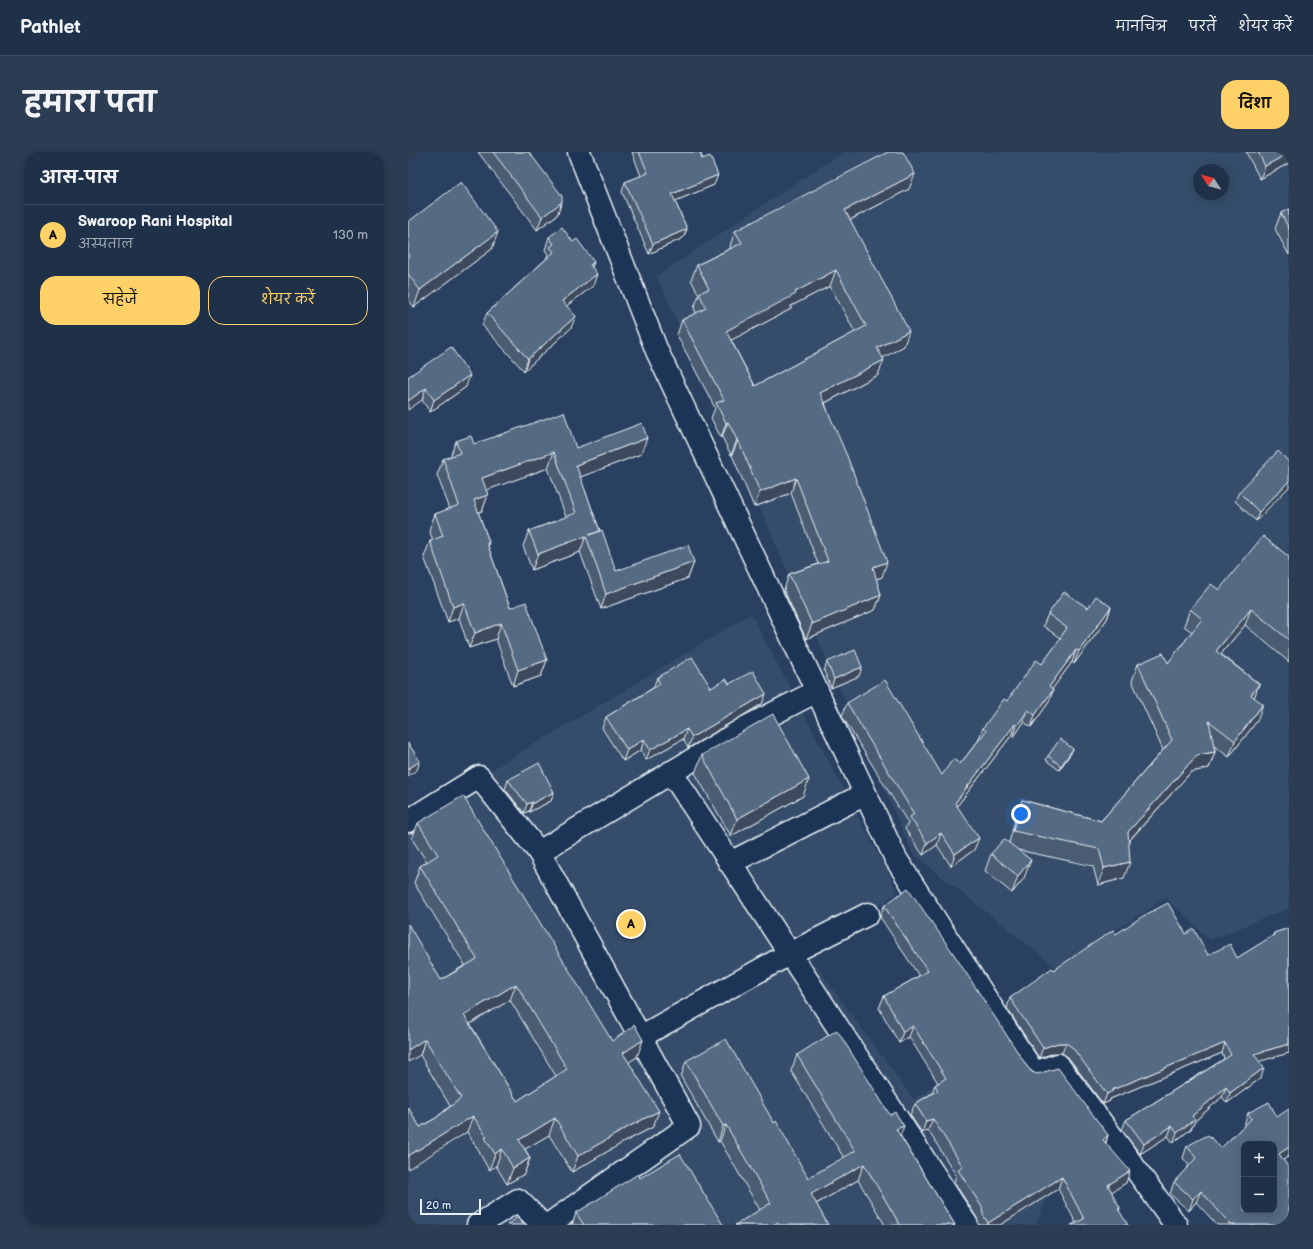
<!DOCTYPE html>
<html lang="hi">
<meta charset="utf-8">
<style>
:root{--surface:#1f3049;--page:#2c3c53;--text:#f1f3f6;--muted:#a1a9b4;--line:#3c4b61;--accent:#ffd166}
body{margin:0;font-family:"Balsamiq Sans","Playpen Sans Deva",sans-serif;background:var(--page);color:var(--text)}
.controls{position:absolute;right:12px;bottom:12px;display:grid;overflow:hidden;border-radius:8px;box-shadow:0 2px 10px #0003}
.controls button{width:36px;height:36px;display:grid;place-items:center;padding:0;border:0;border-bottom:1px solid var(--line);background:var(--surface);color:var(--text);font:20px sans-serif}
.compass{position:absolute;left:785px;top:12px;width:36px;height:36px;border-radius:50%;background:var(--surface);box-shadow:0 2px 10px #0003;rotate:306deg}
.scale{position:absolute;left:12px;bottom:10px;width:61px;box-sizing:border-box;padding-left:4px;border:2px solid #e8f1f8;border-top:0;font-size:11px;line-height:14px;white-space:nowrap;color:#e8f1f8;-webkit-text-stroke:3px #1d3557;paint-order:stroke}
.you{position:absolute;left:613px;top:662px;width:14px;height:14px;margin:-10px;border:3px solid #fff;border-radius:50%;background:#1a73e8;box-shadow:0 0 0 6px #1a73e833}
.badge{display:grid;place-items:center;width:26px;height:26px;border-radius:50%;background:var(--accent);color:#111;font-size:13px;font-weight:700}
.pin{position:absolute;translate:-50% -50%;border:2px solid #fff;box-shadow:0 1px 4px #0006}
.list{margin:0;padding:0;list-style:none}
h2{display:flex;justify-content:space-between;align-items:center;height:52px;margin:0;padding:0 16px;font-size:17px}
h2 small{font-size:13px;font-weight:400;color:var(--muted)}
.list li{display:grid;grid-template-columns:26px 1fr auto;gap:12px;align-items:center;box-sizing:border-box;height:60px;padding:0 16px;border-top:1px solid var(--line)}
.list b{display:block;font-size:15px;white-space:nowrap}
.list p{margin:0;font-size:13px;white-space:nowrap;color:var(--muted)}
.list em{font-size:13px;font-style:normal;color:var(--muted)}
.actions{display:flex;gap:8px;padding:12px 16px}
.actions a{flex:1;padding:9px 0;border:1px solid var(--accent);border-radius:16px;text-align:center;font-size:14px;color:var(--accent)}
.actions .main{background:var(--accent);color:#111}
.map{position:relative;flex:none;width:881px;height:1073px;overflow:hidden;border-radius:16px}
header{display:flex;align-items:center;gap:24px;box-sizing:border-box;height:56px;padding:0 20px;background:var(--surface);border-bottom:1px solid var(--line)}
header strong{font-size:19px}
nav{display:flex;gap:22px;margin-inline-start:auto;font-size:14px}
.intro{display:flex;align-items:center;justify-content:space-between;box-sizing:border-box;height:96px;padding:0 24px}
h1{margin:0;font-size:28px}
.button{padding:10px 18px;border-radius:16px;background:var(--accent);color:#111;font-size:14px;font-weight:700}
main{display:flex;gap:24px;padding:0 24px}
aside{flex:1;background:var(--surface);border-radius:16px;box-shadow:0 2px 10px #0003}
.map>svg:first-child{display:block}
</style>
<header>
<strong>Pathlet</strong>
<nav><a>मानचित्र</a><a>परतें</a><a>शेयर करें</a></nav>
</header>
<div class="intro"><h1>हमारा पता</h1><a class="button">दिशा</a></div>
<main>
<aside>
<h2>आस-पास<small></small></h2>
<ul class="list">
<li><span class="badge">A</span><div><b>Swaroop Rani Hospital</b><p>अस्पताल</p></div><em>130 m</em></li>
</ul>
<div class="actions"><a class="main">सहेजें</a><a>शेयर करें</a></div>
</aside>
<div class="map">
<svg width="881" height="1073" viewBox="0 0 881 1073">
<rect width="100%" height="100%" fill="#294061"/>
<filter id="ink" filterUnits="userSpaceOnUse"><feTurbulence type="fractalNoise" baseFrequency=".025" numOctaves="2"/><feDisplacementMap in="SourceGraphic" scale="8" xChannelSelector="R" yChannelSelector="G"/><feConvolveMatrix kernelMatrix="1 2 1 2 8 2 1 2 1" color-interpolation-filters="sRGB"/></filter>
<g filter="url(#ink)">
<g fill="#364d6b" fill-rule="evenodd">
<path d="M435,0H881V756L802,788L758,746L649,816L505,702L249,124ZM791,18H815V42H791Z"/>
<polygon points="343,462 490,740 401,804 506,948 560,906 645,1036 627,1073 0,1073 0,668"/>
</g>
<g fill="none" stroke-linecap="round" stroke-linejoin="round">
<defs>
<g id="minor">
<polyline points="171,0 249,199 488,707 626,921 650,913 708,990 768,1073"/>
<polyline points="263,620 559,1073"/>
<polyline points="0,669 71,625 131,700 281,974 140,1073"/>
<polyline points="131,700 339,575 409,539"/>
<polyline points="322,711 457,642"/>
<polyline points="232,885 381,802 460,762"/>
<polyline points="70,1073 110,1048 135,1073"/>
</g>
</defs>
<use href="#minor" stroke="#e8f1f8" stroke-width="25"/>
<use href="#minor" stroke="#1d3557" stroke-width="22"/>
</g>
<g fill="#495b71" stroke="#e8f1f8" fill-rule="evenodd">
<polygon points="70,0 121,0 154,50 149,63 129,78"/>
<polygon points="224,0 292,0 306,33 267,49 279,77 275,86 241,102 214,40 217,30 233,24"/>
<polygon points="838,0 881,0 881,11 852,27"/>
<path d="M501,37L442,68L496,194L474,206L470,223L417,251L474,425L468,427L473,443L467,458L398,487L376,438L381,422L410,412L383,341L346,355L324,303H323L314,285L313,286L303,266L307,256L269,183L274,168L288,161L286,156L291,143L283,128L289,113L323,96L322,94L327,79ZM422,134L447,180L347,234L323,188L383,157V154Z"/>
<polygon points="881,57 881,103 867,77 873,61"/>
<polygon points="0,70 84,97 6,155 0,147"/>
<polygon points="141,85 165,90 186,110 184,115 185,134 158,154 163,176 116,219 74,173 79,161 138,107 140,102 137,98"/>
<polygon points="0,225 58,235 22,260 14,248"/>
<polygon points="48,289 66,292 168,296 233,302 172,325 192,379 208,419 286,410 280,426 193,457 172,400 124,418 115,394 121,379 158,365 140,316 78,338 80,343 74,359 70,360 81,390 80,394 102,456 139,508 133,524 105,534 88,487 61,496 51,466 40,470 16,405 22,389 25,388 21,378 27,362 42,357 29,323 35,307 42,305"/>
<polygon points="881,310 848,369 827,349 831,340"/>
<polygon points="881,405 881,510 837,473 813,502 851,532 846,545 849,569 821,605 806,594 807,600 801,616 783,620 721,689 716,726 690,733 685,714 610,698 616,726 604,741 577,719 583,702 601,691 608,664 614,648 693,669 755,598 724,529 730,512 760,511 784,480 776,474 782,457 811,438"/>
<polygon points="703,455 699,467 666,512 664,510 644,537 645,538 641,550 623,575 616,570 605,586 603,584 549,654 566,698 543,714 529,693 515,703 497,677 500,671 434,564 439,551 534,623 552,612 570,589 575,576 599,549 634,512 651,489 652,486 635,474 640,462 680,456"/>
<polygon points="419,510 451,524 423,536 416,519"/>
<polygon points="249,526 303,536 321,532 354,552 280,596 275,587 238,608 233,598 215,609 194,576 198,565 245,536"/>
<polygon points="663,601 651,618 638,608 640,604"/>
<polygon points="294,603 395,644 323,684 287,621"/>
<polygon points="100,628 146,640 143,649 121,660 121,659 116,661 97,637"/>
<path d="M10,671L204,889L229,905L220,910L245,975L216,990L164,1020L141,983L117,997L122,1006L116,1022L99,1032L88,1014L81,1018L72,1002V1001L59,980L12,975L28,966L42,954L12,903L33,828L57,813L6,731L12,714L19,710L4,687ZM102,848L148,924L109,949L62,872Z"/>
<polygon points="476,754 620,916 700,983 698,991 718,1031 703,1040 712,1056 711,1059 668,1071 650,1037 592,1073 571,1073 569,1066 546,1030 548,1023 520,978 514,981 502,963 507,952 524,941 527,933 530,931 501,885 491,891 471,856 476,844 511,824 472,765"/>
<polygon points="881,776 881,901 851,909 853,926 819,951 814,945 787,969 783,977 765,991 760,984 732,1002 714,978 718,968 816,907 814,901 702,947 702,949 695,952 660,905 654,901 646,901 631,906 599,856 602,846 646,818 708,782 778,782 800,803 829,806 864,785 866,781"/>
<polygon points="389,903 492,983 547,1073 477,1073 450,1028 408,1052 420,1073 327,1073 352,1058 312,989 310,990 273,925 278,909 366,971 400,1026 436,1006 383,919"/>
<polygon points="840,961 869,965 881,1004 875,1008 881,1073 809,1073 788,1050 781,1059 762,1042 766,1030 781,1014 775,1006 779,994 813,996 836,974 836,973"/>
<polygon points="232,1026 315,1073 164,1073 168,1061"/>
</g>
<g fill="#3c4a5c" stroke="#e8f1f8">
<polygon points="881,1 881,11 852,27 857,14"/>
<polygon points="507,22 501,37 432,73 437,58"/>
<polygon points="310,23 306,33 260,52 264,42"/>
<polygon points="154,50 149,63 129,78 134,65"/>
<polygon points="279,77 275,86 241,102 245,92"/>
<polygon points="90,80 84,97 6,155 12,138"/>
<polygon points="186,110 181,122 182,113"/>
<polygon points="428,118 422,134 383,154 383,157 312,194 318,179 387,140"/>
<polygon points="189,122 185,134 149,161 154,149"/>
<polygon points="168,164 163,176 116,219 120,207"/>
<polygon points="501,179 496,194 464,212 469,196"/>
<polygon points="476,208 470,223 407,256 412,241"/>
<polygon points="62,223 58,235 22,260 26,248"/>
<polygon points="18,236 14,248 0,258 0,249"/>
<polygon points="320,270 314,285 313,286 318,271"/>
<polygon points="239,286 233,302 162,329 168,313"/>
<polygon points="329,288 330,288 324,303 323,303"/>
<polygon points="146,300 140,316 68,342 74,326"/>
<polygon points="388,326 383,341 346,355 352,340"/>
<polygon points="881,329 881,335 848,369 851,360"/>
<polygon points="80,343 74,359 60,364 66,348"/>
<polygon points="178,384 172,400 124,418 130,402"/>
<polygon points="286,410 280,426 193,457 198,442"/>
<polygon points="479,410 474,425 459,430 465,415"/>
<polygon points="473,443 467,458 398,487 404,472"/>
<polygon points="56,451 51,466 40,470 45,455"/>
<polygon points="703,455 699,467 666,512 671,499"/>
<polygon points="843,457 837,473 802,515 808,499"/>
<polygon points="93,471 88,487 61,496 67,481"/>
<polygon points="668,498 664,510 637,547 641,535"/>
<polygon points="139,508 133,524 105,534 110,518"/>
<polygon points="454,515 451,524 423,536 426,527"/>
<polygon points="851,532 845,549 843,543"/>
<polygon points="645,538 641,550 623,575 627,563"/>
<polygon points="358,542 354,552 280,596 284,585"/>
<polygon points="855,552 849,569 821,605 827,589"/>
<polygon points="620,558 616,570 605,586 609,574"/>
<polygon points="607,572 603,584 542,663 547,651"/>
<polygon points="279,577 275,587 238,608 242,598"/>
<polygon points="236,587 233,598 215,609 219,598"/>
<polygon points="665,597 663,601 651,618 653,614"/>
<polygon points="807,600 801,616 783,620 714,696 720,680 789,603"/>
<polygon points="12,609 9,618 0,624 0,617"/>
<polygon points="401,627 395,644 323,684 329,667"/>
<polygon points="146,640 143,649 121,660 125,651"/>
<polygon points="124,650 121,659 116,661 119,652"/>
<polygon points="533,681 529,693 515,703 519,691"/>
<polygon points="571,686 566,698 543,714 547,702"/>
<polygon points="623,708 616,726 604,741 610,724"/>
<polygon points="722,710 716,726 690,733 696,716"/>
<polygon points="108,832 102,848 50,879 56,863"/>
<polygon points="505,874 501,885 491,891 495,880"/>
<polygon points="17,887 12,903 0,910 0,898"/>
<polygon points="235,888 229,905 209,918 215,901"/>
<polygon points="650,891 658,891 654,901 646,901 631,906 635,896"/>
<polygon points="817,891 814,901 702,947 702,949 695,952 699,942 704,938"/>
<polygon points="881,892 881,901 842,912 846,902"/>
<polygon points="856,916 853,926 819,951 822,941"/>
<polygon points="818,935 814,945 787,969 783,977 765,991 769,981 784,964"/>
<polygon points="251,959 245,975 216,990 164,1020 170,1004 222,974"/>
<polygon points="65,964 59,980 0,1017 0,1004"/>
<polygon points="147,966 141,983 105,1004 111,988"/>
<polygon points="525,967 520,978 514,981 518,969"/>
<polygon points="318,973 312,989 310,990 315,974"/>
<polygon points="496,974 490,990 488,977"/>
<polygon points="764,974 760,984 732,1002 736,992"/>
<polygon points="700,983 696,995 695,988"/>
<polygon points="881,995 881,1004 867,1014 871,1002"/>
<polygon points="94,997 88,1014 81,1018 87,1002"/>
<polygon points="122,1006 116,1022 99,1032 105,1016"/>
<polygon points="456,1012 450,1028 397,1058 403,1042"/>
<polygon points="722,1019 718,1031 696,1045 700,1033"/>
<polygon points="654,1025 650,1037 592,1073 580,1073 580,1071"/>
<polygon points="793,1039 788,1050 781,1059 785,1047"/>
</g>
<g fill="#556a83" stroke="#e8f1f8" fill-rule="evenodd">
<polygon points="85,0 121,0 154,44 154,50 134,65"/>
<polygon points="231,0 292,0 294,7 302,4 310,23 264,42 279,77 245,92 217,30 240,21"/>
<path d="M480,0H495L507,22L437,58L501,179L469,196L476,208L412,241L439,304L479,410L465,415L473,443L404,472L381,422L420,409L388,326L352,340L330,288H329L320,270L318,271L308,251L316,248L274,168L298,156L291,141L301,137L289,113L334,91L327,79ZM428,118L458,174L347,234L318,179L388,142L387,140Z"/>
<polygon points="850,0 881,0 881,1 857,14"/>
<polygon points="53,30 90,80 12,138 0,122 0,70"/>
<polygon points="881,57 881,77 873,61"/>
<polygon points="154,75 165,90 169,87 186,110 182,113 189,122 154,149 168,164 120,207 79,161 146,100 142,95 146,92 141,85"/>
<polygon points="43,195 62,223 26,248 18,236 0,249 0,225"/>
<polygon points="156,260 168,296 234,271 239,286 168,313 192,379 181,383 194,378 208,419 280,393 286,410 198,442 178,384 130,402 121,379 168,361 146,300 74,326 80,343 66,348 81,390 79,391 102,456 118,450 139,508 110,518 93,471 67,481 56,451 45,455 22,389 35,384 27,362 51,353 35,307 52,301 48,289 63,284 66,292"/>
<polygon points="870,299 881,310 881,329 851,360 831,340"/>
<polygon points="855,384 881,405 881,488 843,457 808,499 851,532 843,543 855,552 827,589 801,569 807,600 789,603 720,680 722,710 696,716 691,697 605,679 614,648 693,669 764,588 730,512 755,501 760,511 794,467 782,457 803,432 811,438"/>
<polygon points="656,440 680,456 688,444 703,455 671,499 668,498 641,535 645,538 627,563 620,558 609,574 607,572 547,651 571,686 547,702 533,681 519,691 502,665 506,662 439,551 477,528 534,623 545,607 552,612 578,579 575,576 596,547 599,549 628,508 634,512 653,486 652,486 659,476 640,462"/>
<polygon points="447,498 454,515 426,527 419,510"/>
<polygon points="284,505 303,536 318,527 321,532 345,519 358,542 284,585 279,577 242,598 236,587 219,598 198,565 252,532 249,526"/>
<polygon points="365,562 401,627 329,667 294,603"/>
<polygon points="652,587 665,597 653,614 640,604"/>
<polygon points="0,591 12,609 0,617"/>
<polygon points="131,611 146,640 125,651 124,650 119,652 100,628"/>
<path d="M55,644L204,889L224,875L226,872L235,888L215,901L251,959L222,974L170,1004L147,966L111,988L122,1006L105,1016L94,997L87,1002L77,986L79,985L65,964L0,1004V955L12,975L28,966L53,946L17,887L0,898V772L33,828L69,807L12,714L30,703L10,671ZM108,832L159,917L109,949L56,863Z"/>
<polygon points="596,687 623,708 610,724 583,702"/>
<polygon points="500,736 547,804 620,916 624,920 629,922 650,916 700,983 695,988 722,1019 700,1033 712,1056 710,1057 720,1073 663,1073 676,1067 654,1025 580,1071 575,1063 574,1055 550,1018 555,1015 525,967 518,969 507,952 530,938 527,933 538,926 505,874 495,880 476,844 520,819 476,754"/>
<polygon points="760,751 778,782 786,777 800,803 822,792 829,806 866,783 866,781 881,776 881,892 846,902 856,916 822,941 818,935 784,964 787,967 769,981 764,974 736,992 718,968 823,903 817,891 704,938 705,939 699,942 664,895 658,891 650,891 635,896 602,846 644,816 646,818 705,778 708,782 735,764"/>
<polygon points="429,878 482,963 487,960 496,974 488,977 547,1073 492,1073 456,1012 403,1042 420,1073 371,1073 370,1070 365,1073 327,1073 363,1051 318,973 315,974 278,909 318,887 366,971 368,969 400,1026 447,999 389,903"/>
<path d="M861,950L869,965L881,957V995L871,1002L881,1016V1073H823L793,1039L785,1047L766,1030L788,1006L779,994L800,983L813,996L843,967L840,961ZM836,992H866V1058H836Z"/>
<polygon points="272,1002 315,1073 176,1073 168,1061 230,1022 232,1026"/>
<polygon points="110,1065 116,1073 99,1073"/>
<polygon points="0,1067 4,1073 0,1073"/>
</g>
</g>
</svg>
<div class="controls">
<button>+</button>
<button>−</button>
</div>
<svg class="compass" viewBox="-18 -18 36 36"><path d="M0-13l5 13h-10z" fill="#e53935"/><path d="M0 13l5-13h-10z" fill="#a1a9b4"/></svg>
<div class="scale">20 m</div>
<div class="you"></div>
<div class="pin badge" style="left:223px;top:772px">A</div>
</div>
</main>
